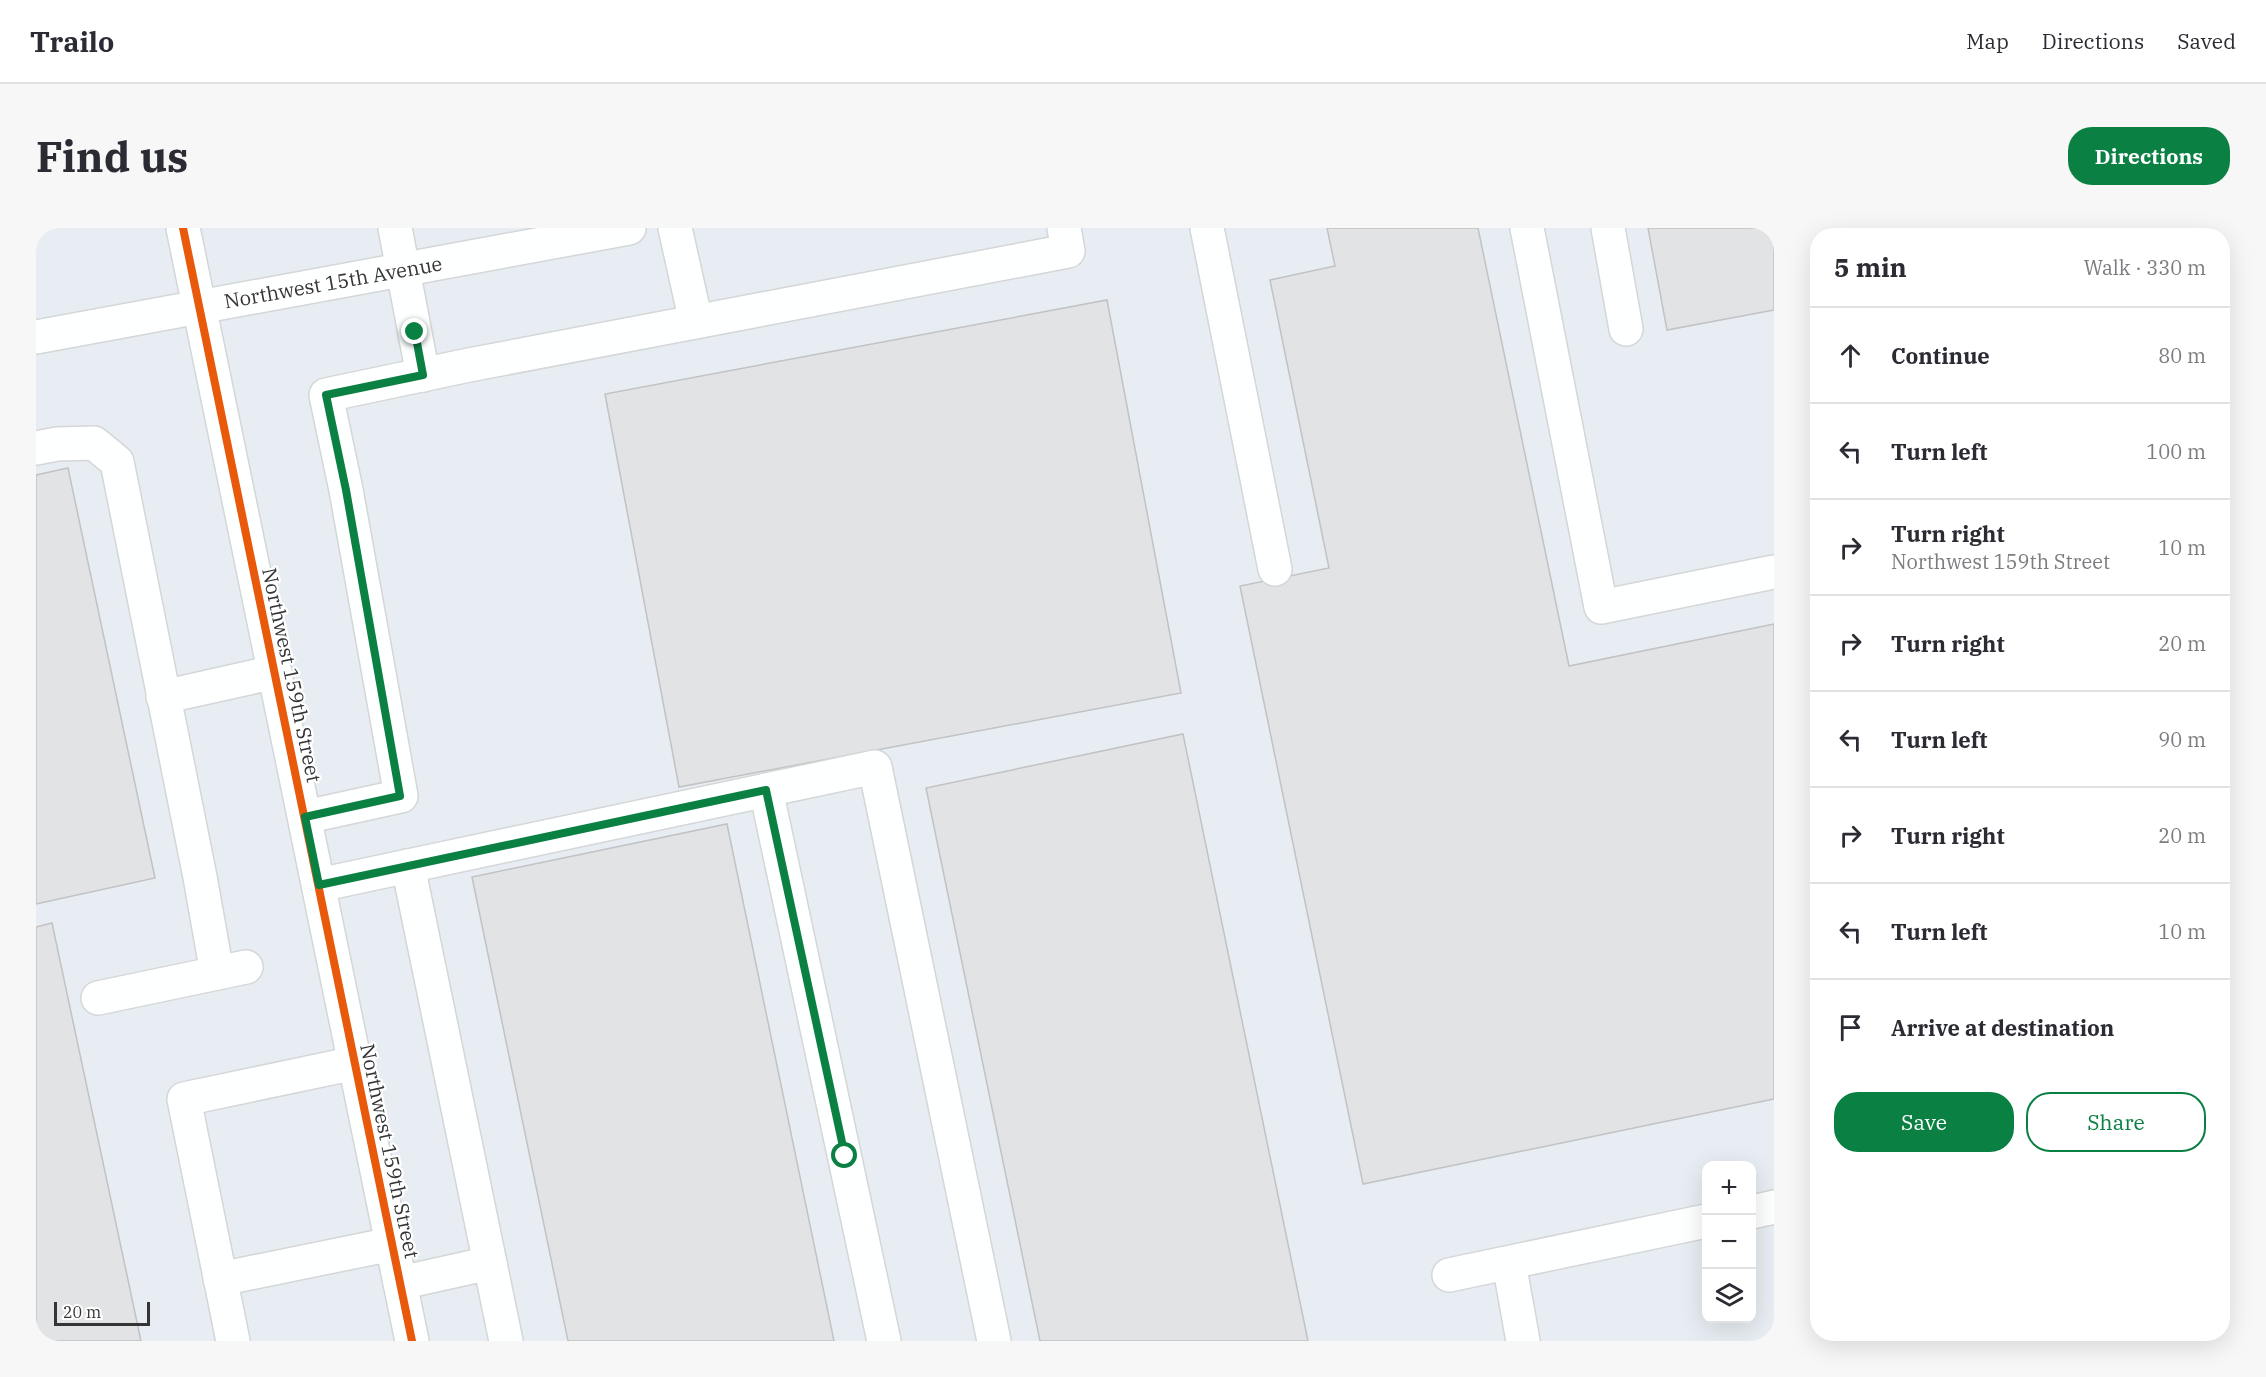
<!DOCTYPE html>
<meta charset="utf-8">
<style>
:root{--surface:#fff;--page:#f7f7f7;--text:#2b2b33;--muted:#7c7c81;--line:#e1e1e2;--accent:#0b8043}
body{margin:0;font-family:"IBM Plex Serif",serif;background:var(--page);color:var(--text)}
.controls{position:absolute;right:18px;bottom:18px;display:grid;overflow:hidden;border-radius:12px;box-shadow:0 6px 24px #0002}
.controls button{width:54px;height:54px;display:grid;place-items:center;padding:0;border:0;border-bottom:2px solid var(--line);background:var(--surface);color:var(--text);font:30px sans-serif}
.scale{position:absolute;left:18px;bottom:15px;width:96px;box-sizing:border-box;padding-left:6px;border:3px solid #343536;border-top:0;font-size:16px;line-height:21px;white-space:nowrap;color:#343536;-webkit-text-stroke:4px #fff;paint-order:stroke}
.stop{position:absolute;width:18px;height:18px;margin:-14px;border:4px solid #0b8043;border-radius:50%;background:#fff}
.stop.end{background:#0b8043;border-color:#fff;box-shadow:0 2px 6px #0008}
.list{margin:0;padding:0;list-style:none}
h2{display:flex;justify-content:space-between;align-items:center;height:78px;margin:0;padding:0 24px;font-size:26px}
h2 small{font-size:20px;font-weight:400;color:var(--muted)}
.list li{display:grid;grid-template-columns:39px 1fr auto;gap:18px;align-items:center;box-sizing:border-box;height:96px;padding:0 24px;border-top:2px solid var(--line)}
.list b{display:block;font-size:22px;white-space:nowrap}
.list p{margin:0;font-size:20px;white-space:nowrap;color:var(--muted)}
.list em{font-size:20px;font-style:normal;color:var(--muted)}
.actions{display:flex;gap:12px;padding:18px 24px}
.actions a{flex:1;padding:14px 0;border:2px solid var(--accent);border-radius:24px;text-align:center;font-size:21px;color:var(--accent)}
.actions .main{background:var(--accent);color:#fff}
.icon{flex:none;width:33px;height:33px;fill:none;stroke:currentColor;stroke-width:2;stroke-linecap:round;stroke-linejoin:round}
.map{position:relative;flex:none;width:1738px;height:1113px;overflow:hidden;border-radius:24px}
header{display:flex;align-items:center;gap:36px;box-sizing:border-box;height:84px;padding:0 30px;background:var(--surface);border-bottom:2px solid var(--line)}
header strong{font-size:28px}
nav{display:flex;gap:33px;margin-inline-start:auto;font-size:21px}
.intro{display:flex;align-items:center;justify-content:space-between;box-sizing:border-box;height:144px;padding:0 36px}
h1{margin:0;font-size:42px}
.button{padding:15px 27px;border-radius:24px;background:var(--accent);color:#fff;font-size:21px;font-weight:700}
main{display:flex;gap:36px;padding:0 36px}
aside{flex:1;background:var(--surface);border-radius:24px;box-shadow:0 6px 24px #0002}
.map>svg:first-child{display:block}
</style>
<header>
<strong>Trailo</strong>
<nav><a>Map</a><a>Directions</a><a>Saved</a></nav>
</header>
<div class="intro"><h1>Find us</h1><a class="button">Directions</a></div>
<main>
<div class="map">
<svg width="1738" height="1113" viewBox="0 0 1738 1113">
<rect width="100%" height="100%" fill="#f9fcfe"/>
<path fill="#e7edf2" fill-rule="evenodd" d="M0,0H1738V1113H0ZM1670,938H1716V1090H1670Z"/>
<g fill="#e2e3e4" stroke="#c1c2c3" stroke-width="1.5">
<polygon points="1291,0 1442,0 1533,438 1738,396 1738,871 1327,956 1204,358 1293,340 1234,52 1299,38"/>
<polygon points="1612,0 1738,0 1738,82 1631,102"/>
<polygon points="1071,72 1145,465 643,559 569,166"/>
<polygon points="32,240 119,650 0,676 0,247"/>
<polygon points="1147,506 1272,1113 1004,1113 890,560"/>
<polygon points="691,596 798,1113 532,1113 436,649"/>
<polygon points="16,695 105,1113 0,1113 0,699"/>
</g>
<g fill="none" stroke-linecap="round" stroke-linejoin="round">
<defs>
<g id="minor">
<polyline points="147,0 376,1113"/>
<polyline points="359,0 387,147"/>
<polyline points="639,0 660,94"/>
<polyline points="1171,0 1239,341"/>
<polyline points="1491,0 1565,379 1738,344"/>
<polyline points="1572,0 1590,101"/>
<polyline points="0,109 593,0"/>
<polyline points="0,220 21,216 58,215 81,234 164,649 181,745"/>
<polyline points="127,469 239,444"/>
<polyline points="730,562 848,1113"/>
<polyline points="269,589 365,568 310,262 290,167 433,137 1032,23 1028,0"/>
<polyline points="372,638 470,1113"/>
<polyline points="283,657 839,539 958,1113"/>
<polyline points="62,770 210,739"/>
<polyline points="1716,984 1738,979"/>
<polyline points="1473,1035 1487,1113"/>
<polyline points="1413,1047 1670,993"/>
<polyline points="184,1051 356,1016"/>
<polyline points="364,1055 454,1035"/>
<polyline points="197,1113 148,871 319,835"/>
</g>
</defs>
<use href="#minor" stroke="#d4d6d7" stroke-width="36"/>
<use href="#minor" stroke="#feffff" stroke-width="33"/>
<defs>
<polyline id="cycleway" points="147,0 376,1113"/>
</defs>
<use href="#cycleway" stroke="#fff" stroke-width="11"/>
<use href="#cycleway" stroke="#e8590c" stroke-width="8"/>
</g>
<g fill="none" stroke-linecap="round" stroke-linejoin="round">
<polyline stroke="#0b8043" stroke-width="8" points="379,104 387,147 290,167 310,262 364,568 269,589 283,657 730,562 809,928"/>
</g>
<g text-anchor="middle" dominant-baseline="central" stroke-width="4.5" stroke-linejoin="round" paint-order="stroke">
<g font-size="20" fill="#343536" stroke="#fff">
<text transform="translate(297 54) rotate(-10)">Northwest 15th Avenue</text>
<text transform="translate(256 447) rotate(78)">Northwest 159th Street</text>
<text transform="translate(354 923) rotate(78)">Northwest 159th Street</text>
</g>
</g>
</svg>
<div class="controls">
<button>+</button>
<button>−</button>
<button><svg class="icon" aria-label="layers" viewBox="0 0 24 24"><path d="M12 4l9 5-9 5-9-5zM3 14l9 5 9-5"/></svg></button>
</div>
<div class="scale">20 m</div>
<div class="stop" style="left:809px;top:928px"></div>
<div class="stop end" style="left:379px;top:104px"></div>
</div>
<aside>
<h2>5 min<small>Walk · 330 m</small></h2>
<ul class="list">
<li><svg class="icon" aria-label="ahead" viewBox="0 0 24 24"><path d="M12 20V5M6 11l6-6 6 6"/></svg><div><b>Continue</b></div><em>80 m</em></li>
<li><svg class="icon" aria-label="left" viewBox="0 0 24 24"><path d="M17 20v-9H6M10 6l-5 5 5 5"/></svg><div><b>Turn left</b></div><em>100 m</em></li>
<li><svg class="icon" aria-label="right" viewBox="0 0 24 24"><path d="M7 20v-9h11M14 6l5 5-5 5"/></svg><div><b>Turn right</b><p>Northwest 159th Street</p></div><em>10 m</em></li>
<li><svg class="icon" aria-label="right" viewBox="0 0 24 24"><path d="M7 20v-9h11M14 6l5 5-5 5"/></svg><div><b>Turn right</b></div><em>20 m</em></li>
<li><svg class="icon" aria-label="left" viewBox="0 0 24 24"><path d="M17 20v-9H6M10 6l-5 5 5 5"/></svg><div><b>Turn left</b></div><em>90 m</em></li>
<li><svg class="icon" aria-label="right" viewBox="0 0 24 24"><path d="M7 20v-9h11M14 6l5 5-5 5"/></svg><div><b>Turn right</b></div><em>20 m</em></li>
<li><svg class="icon" aria-label="left" viewBox="0 0 24 24"><path d="M17 20v-9H6M10 6l-5 5 5 5"/></svg><div><b>Turn left</b></div><em>10 m</em></li>
<li><svg class="icon" aria-label="arrive" viewBox="0 0 24 24"><path d="M6 21V4h12l-3 4 3 4H6"/></svg><div><b>Arrive at destination</b></div></li>
</ul>
<div class="actions"><a class="main">Save</a><a>Share</a></div>
</aside>
</main>
